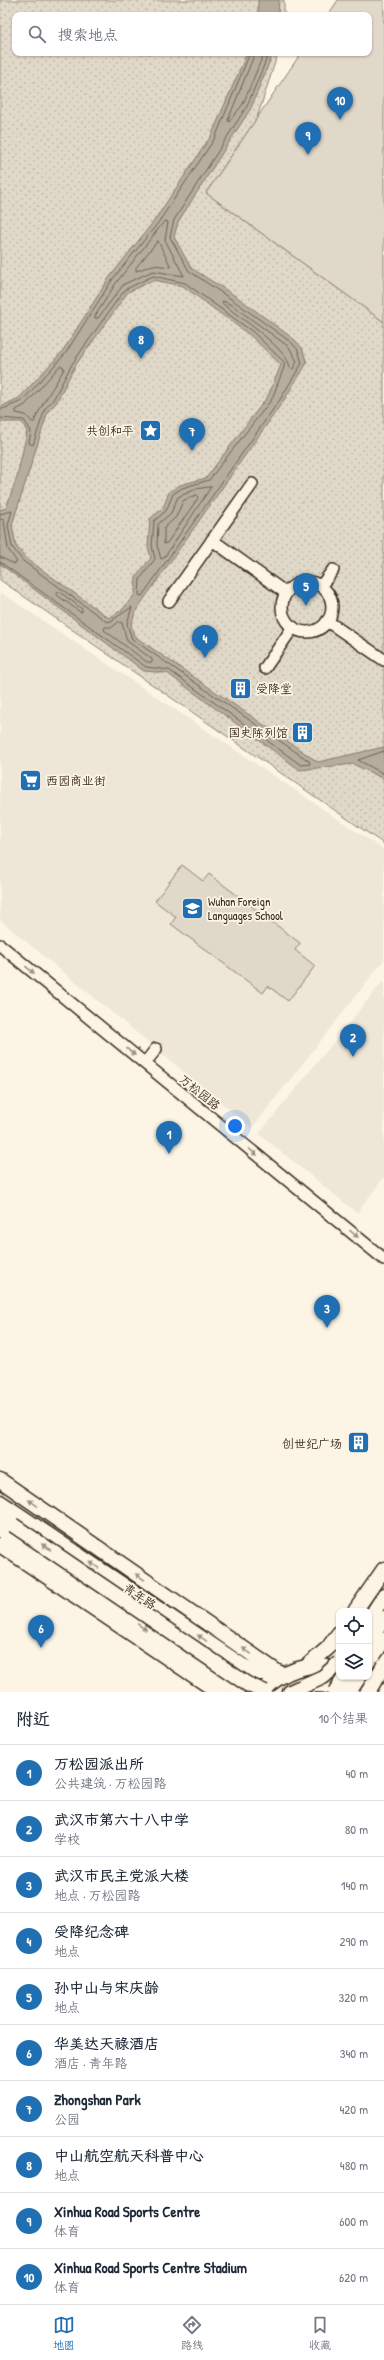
<!DOCTYPE html>
<html lang="zh">
<meta charset="utf-8">
<style>
:root{--surface:#fff;--page:#f6f6f7;--text:#1f2937;--muted:#747a83;--line:#e0e1e3;--accent:#1f6fb2}
body{margin:0;font-family:"Patrick Hand","LXGW WenKai TC",sans-serif;background:var(--page);color:var(--text)}
.controls{position:absolute;right:12px;bottom:12px;display:grid;overflow:hidden;border-radius:8px;box-shadow:0 1px 3px #0004}
.controls button{width:36px;height:36px;display:grid;place-items:center;padding:0;border:0;border-bottom:1px solid var(--line);background:var(--surface);color:var(--text);font:20px sans-serif}
.you{position:absolute;left:235px;top:1126px;width:14px;height:14px;margin:-10px;border:3px solid #fff;border-radius:50%;background:#1a73e8;box-shadow:0 0 0 6px #1a73e833}
.badge{display:grid;place-items:center;width:26px;height:26px;border-radius:50%;background:var(--accent);color:#fff;font-size:13px;font-weight:700}
.pin{position:absolute;translate:-50% -33px;filter:drop-shadow(0 1px 2px #0008)}
.pin::after{content:'';position:absolute;top:21px;width:14px;height:12px;background:inherit;clip-path:polygon(0 0,100% 0,50% 100%)}
.list{margin:0;padding:0;list-style:none}
h2{display:flex;justify-content:space-between;align-items:center;height:52px;margin:0;padding:0 16px;font-size:17px}
h2 small{font-size:13px;font-weight:400;color:var(--muted)}
.list li{display:grid;grid-template-columns:26px 1fr auto;gap:12px;align-items:center;box-sizing:border-box;height:56px;padding:0 16px;border-top:1px solid var(--line)}
.list b{display:block;font-size:15px;white-space:nowrap}
.list p{margin:0;font-size:13px;white-space:nowrap;color:var(--muted)}
.list em{font-size:13px;font-style:normal;color:var(--muted)}
.icon{flex:none;width:22px;height:22px;fill:none;stroke:currentColor;stroke-width:2;stroke-linecap:round;stroke-linejoin:round}
.map{position:relative;flex:none;width:384px;height:1692px;overflow:hidden}
.search{position:absolute;background:var(--surface);box-shadow:0 1px 3px #0004;left:12px;right:12px;top:12px;height:44px;display:flex;align-items:center;gap:10px;box-sizing:border-box;padding:0 14px;border-radius:8px;color:var(--muted);font-size:15px}
.sheet{height:612px;background:var(--surface)}
nav{display:flex;justify-content:space-around;align-items:center;box-sizing:border-box;height:56px;border-top:1px solid var(--line);background:var(--surface);font-size:11px;color:var(--muted)}
nav a{display:grid;justify-items:center;gap:2px}
nav .on{color:var(--accent)}
.map>svg:first-child{display:block}
</style>
<div class="map">
<svg width="384" height="1692" viewBox="0 0 384 1692">
<defs>
<pattern id="park-dots" width="8" height="8" patternUnits="userSpaceOnUse"><rect width="8" height="8" fill="#e0d8c8"/><path d="M2 2h.1M6 6h.1" fill="none" stroke="#c1baab" stroke-width="1.8" stroke-linecap="round"/></pattern>
</defs>
<rect width="100%" height="100%" fill="#fcf5e5"/>
<filter id="ink" filterUnits="userSpaceOnUse"><feTurbulence type="fractalNoise" baseFrequency=".025" numOctaves="2"/><feDisplacementMap in="SourceGraphic" scale="8" xChannelSelector="R" yChannelSelector="G"/><feConvolveMatrix kernelMatrix="1 2 1 2 8 2 1 2 1" color-interpolation-filters="sRGB"/></filter>
<g filter="url(#ink)">
<g fill="#eee6d6">
<polygon points="0,592 384,850 384,960 252,1128 0,920"/>
<polygon points="384,980 384,1177 357,1213 259,1134"/>
</g>
<polygon fill="url(#park-dots)" stroke="#8e8173" points="0,0 284,0 284,15 15,15 15,53 278,53 257,118 206,193 384,322 384,844 0,580"/>
<g fill="#e0d8c8" stroke="#8e8173">
<polygon points="338,0 384,0 384,322 206,193 301,53 369,53 369,15 328,15"/>
<polygon points="182,865 203,881 209,874 300,943 295,950 315,966 288,1001 268,986 263,993 171,924 176,917 155,901"/>
</g>
<g fill="#b7ad9e" stroke="#85796b" fill-rule="evenodd">
<polygon points="258,0 279,0 278,15 258,15"/>
<path d="M247,53H273L251,108L178,222L174,237L191,268L237,297L295,340L302,348L307,363L284,400L137,609L131,624L134,636L318,762L384,747V779L353,764L300,770L167,673L144,671L0,564V510L6,508L17,477L27,432L22,422H0V407L19,398L62,352L109,278L154,221L211,136ZM154,280L183,286L251,336L281,365L268,396L206,478L180,485L169,492L163,508L150,519L148,547L151,558L136,577L135,594L122,610L109,618L27,559L16,546L12,525L48,411L56,403L75,366L128,292Z"/>
</g>
<g fill="none" stroke-linecap="round" stroke-linejoin="round">
<g stroke="#6d5e51" stroke-width="1">
<polyline points="255,53 228,120 229,122 243,104 264,53"/>
<polygon points="165,221 168,222 165,240 184,276 153,271 124,284 98,318 95,318 95,316 116,283"/>
<polygon points="158,241 171,267 153,265 136,271 136,268"/>
<path d="M223,301L232,305L289,347L297,361L293,369L290,368C289,350 238,316 223,304Z"/>
<path d="M60,366H63L64,369C54,387 42,403 34,422H32L26,415L16,413V410L25,405Z"/>
<polyline points="0,410 22,401 65,354 112,280 158,223 215,138 250,53"/>
<polyline points="0,418 24,420 31,431 29,443 33,445 45,409 53,400 72,364 117,300 126,289 153,276 185,283 253,332 284,362 284,367 272,399 209,480 182,488 173,494 166,511 154,521 152,546 155,559 140,579 139,595 142,596 281,398 302,363 298,350 292,343 234,301 189,271 170,237 174,220 247,106 269,53"/>
<polygon points="211,487 164,558 161,559 157,545 158,524 171,513 178,497 196,489"/>
<polygon points="197,495 198,498 167,543 164,544 164,528 176,517 183,501"/>
<polyline points="0,514 12,511 8,525 12,547 23,561 107,622 111,621 132,607 127,624 132,639 309,761 310,764 301,765 169,670 146,667 0,562"/>
<polyline points="0,519 4,520 8,549 17,562 14,564 0,557"/>
<polygon points="60,592 82,609 82,612 80,612 57,595 57,593"/>
<polygon points="119,622 122,623 127,641 152,659 152,662 147,662 104,630 105,627 112,627"/>
<polyline points="384,751 358,760 384,774"/>
</g>
<defs>
<g id="minor">
<polyline points="212,540 286,593"/>
<circle cx="307" cy="607" r="25"/>
<polyline points="321,586 333,570"/>
<polyline points="169,601 252,484"/>
<polyline points="327,621 384,660"/>
<polyline points="265,668 293,627"/>
<polyline points="0,945 384,1259"/>
<polyline points="145,1063 156,1049"/>
</g>
<g id="major">
<polyline points="0,1480 279,1673"/>
<polyline points="0,1502 243,1666 260,1673 280,1673"/>
<polyline points="0,1516 13,1525"/>
<polyline points="0,1530 237,1692"/>
<polyline points="0,1545 218,1692"/>
<polyline points="355,1611 384,1569"/>
<polyline points="369,1619 384,1596"/>
<polyline points="369,1641 384,1618"/>
<polyline points="369,1662 384,1640"/>
<polyline points="307,1666 328,1648 339,1633"/>
<path d="M261,1692C281,1672 310,1659 339,1670"/>
<path d="M290,1692C308,1682 326,1683 345,1692"/>
<polyline points="384,1692 384,1691"/>
</g>
</defs>
<use href="#minor" stroke="#3b2a1e" stroke-width="14"/>
<use href="#major" stroke="#3b2a1e" stroke-width="17"/>
<use href="#minor" stroke="#fcf5e5" stroke-width="11"/>
<use href="#major" stroke="#fcf5e5" stroke-width="14"/>
<defs>
<g id="major-bridge">
<polyline points="13,1525 247,1684 265,1692"/>
<polyline points="303,1686 323,1677 339,1663"/>
<polyline points="335,1692 345,1677"/>
<polyline points="349,1692 359,1677"/>
<polyline points="368,1692 384,1665"/>
</g>
</defs>
<use href="#major-bridge" stroke="#3b2a1e" stroke-width="17" stroke-linecap="butt"/>
<use href="#major-bridge" stroke="#fcf5e5" stroke-width="14"/>
</g>
<defs><path id="oneway-solid" d="M-6-.8H1V-3.2L6.5 0L1 3.2V.8H-6Z"/></defs>
<g fill="#9c9082">
<use href="#oneway-solid" transform="translate(30 970) rotate(39)"/>
<use href="#oneway-solid" transform="translate(131 1052) rotate(39)"/>
<use href="#oneway-solid" transform="translate(253 1152) rotate(39)"/>
<use href="#oneway-solid" transform="translate(354 1234) rotate(39)"/>
<use href="#oneway-solid" transform="translate(33 1503) rotate(-145)"/>
<use href="#oneway-solid" transform="translate(46 1547) rotate(-146)"/>
<use href="#oneway-solid" transform="translate(94 1565) rotate(-146)"/>
<use href="#oneway-solid" transform="translate(140 1577) rotate(-145)"/>
<use href="#oneway-solid" transform="translate(142 1627) rotate(34)"/>
<use href="#oneway-solid" transform="translate(202 1638) rotate(-146)"/>
<use href="#oneway-solid" transform="translate(247 1651) rotate(-145)"/>
</g>
</g>
<defs>
<symbol id="sight-square" viewBox="-11 -11 22 22"><rect x="-9" y="-9" width="18" height="18" rx="4" fill="#1f6fb2" stroke="#fcf5e5"/><path d="M0-6L1.8-2.2L6-1.7L2.9 1.2L3.7 5.4L0 3.3L-3.7 5.4L-2.9 1.2L-6-1.7L-1.8-2.2Z" fill="#fff"/></symbol>
<symbol id="building-square" viewBox="-11 -11 22 22"><rect x="-9" y="-9" width="18" height="18" rx="4" fill="#1f6fb2" stroke="#fcf5e5"/><path d="M-4-6H4V6H1V3H-1V6H-4ZM-2.5-4.3h1.7v1.8h-1.7ZM.8-4.3h1.7v1.8H.8ZM-2.5-1h1.7V.8h-1.7ZM.8-1h1.7V.8H.8Z" fill="#fff"/></symbol>
<symbol id="supermarket-square" viewBox="-11 -11 22 22"><rect x="-9" y="-9" width="18" height="18" rx="4" fill="#1f6fb2" stroke="#fcf5e5"/><path d="M-6-5.5h2.5l.6 2H6L4.5 2H-2.5L-4.4-4H-6ZM-1.5 3.2a1.3 1.3 0 1 0 .1 0ZM3 3.2a1.3 1.3 0 1 0 .1 0Z" fill="#fff"/></symbol>
<symbol id="school-square" viewBox="-11 -11 22 22"><rect x="-9" y="-9" width="18" height="18" rx="4" fill="#1f6fb2" stroke="#fcf5e5"/><path d="M0-5L7-2L0 1L-7-2ZM-4 1L0 2.5L4 1V4Q0 6-4 4Z" fill="#fff"/></symbol>
</defs>
<g fill-rule="evenodd">
<use href="#sight-square" x="138" y="418" width="25" height="25"/>
<use href="#building-square" x="228" y="676" width="25" height="25"/>
<use href="#building-square" x="290" y="720" width="25" height="25"/>
<use href="#supermarket-square" x="18" y="768" width="25" height="25"/>
<use href="#school-square" x="180" y="896" width="25" height="25"/>
<use href="#building-square" x="346" y="1430" width="25" height="25"/>
</g>
<g text-anchor="middle" dominant-baseline="central" stroke-width="3.5" stroke-linejoin="round" paint-order="stroke">
<g font-size="12" fill="#3b2a1e" stroke="#fcf5e5" text-anchor="end">
<text x="134" y="430">共创和平</text>
<text x="256" y="688" text-anchor="start">受降堂</text>
<text x="288" y="732">国史陈列馆</text>
<text x="46" y="780" text-anchor="start">西园商业街</text>
<text x="208" y="901" text-anchor="start">Wuhan Foreign<tspan x="208" dy="14">Languages School</tspan></text>
<text x="342" y="1443">创世纪广场</text>
</g>
<g font-size="12" fill="#3b2a1e" stroke="#fcf5e5">
<text transform="translate(200 1092) rotate(39)">万松园路</text>
<text transform="translate(140 1596) rotate(34)">青年路</text>
</g>
</g>
</svg>
<div class="controls">
<button><svg class="icon" aria-label="locate" viewBox="0 0 24 24"><circle cx="12" cy="12" r="6"/><path d="M12 2v4M12 18v4M2 12h4M18 12h4"/></svg></button>
<button><svg class="icon" aria-label="layers" viewBox="0 0 24 24"><path d="M12 4l9 5-9 5-9-5zM3 14l9 5 9-5"/></svg></button>
</div>
<div class="you"></div>
<div class="pin badge" style="left:169px;top:1154px">1</div>
<div class="pin badge" style="left:353px;top:1057px">2</div>
<div class="pin badge" style="left:327px;top:1328px">3</div>
<div class="pin badge" style="left:205px;top:658px">4</div>
<div class="pin badge" style="left:306px;top:606px">5</div>
<div class="pin badge" style="left:41px;top:1648px">6</div>
<div class="pin badge" style="left:192px;top:451px">7</div>
<div class="pin badge" style="left:141px;top:359px">8</div>
<div class="pin badge" style="left:308px;top:155px">9</div>
<div class="pin badge" style="left:340px;top:120px">10</div>
<div class="search"><svg class="icon" aria-label="search" viewBox="0 0 24 24"><circle cx="10" cy="10" r="6"/><path d="M15 15l6 6"/></svg>搜索地点</div>
</div>
<section class="sheet">
<h2>附近<small>10个结果</small></h2>
<ul class="list">
<li><span class="badge">1</span><div><b>万松园派出所</b><p>公共建筑 · 万松园路</p></div><em>40 m</em></li>
<li><span class="badge">2</span><div><b>武汉市第六十八中学</b><p>学校</p></div><em>80 m</em></li>
<li><span class="badge">3</span><div><b>武汉市民主党派大楼</b><p>地点 · 万松园路</p></div><em>140 m</em></li>
<li><span class="badge">4</span><div><b>受降纪念碑</b><p>地点</p></div><em>290 m</em></li>
<li><span class="badge">5</span><div><b>孙中山与宋庆龄</b><p>地点</p></div><em>320 m</em></li>
<li><span class="badge">6</span><div><b>华美达天禄酒店</b><p>酒店 · 青年路</p></div><em>340 m</em></li>
<li><span class="badge">7</span><div><b>Zhongshan Park</b><p>公园</p></div><em>420 m</em></li>
<li><span class="badge">8</span><div><b>中山航空航天科普中心</b><p>地点</p></div><em>480 m</em></li>
<li><span class="badge">9</span><div><b>Xinhua Road Sports Centre</b><p>体育</p></div><em>600 m</em></li>
<li><span class="badge">10</span><div><b>Xinhua Road Sports Centre Stadium</b><p>体育</p></div><em>620 m</em></li>
</ul>
</section>
<nav>
<a class="on"><svg class="icon" aria-label="map" viewBox="0 0 24 24"><path d="M3 6l6-2 6 2 6-2v14l-6 2-6-2-6 2zM9 4v14M15 6v14"/></svg>地图</a>
<a><svg class="icon" aria-label="directions" viewBox="0 0 24 24"><path d="M12 3l9 9-9 9-9-9zM9 14v-3h6M13 9l2 2-2 2"/></svg>路线</a>
<a><svg class="icon" aria-label="saved" viewBox="0 0 24 24"><path d="M7 4h10v16l-5-4-5 4z"/></svg>收藏</a>
</nav>
